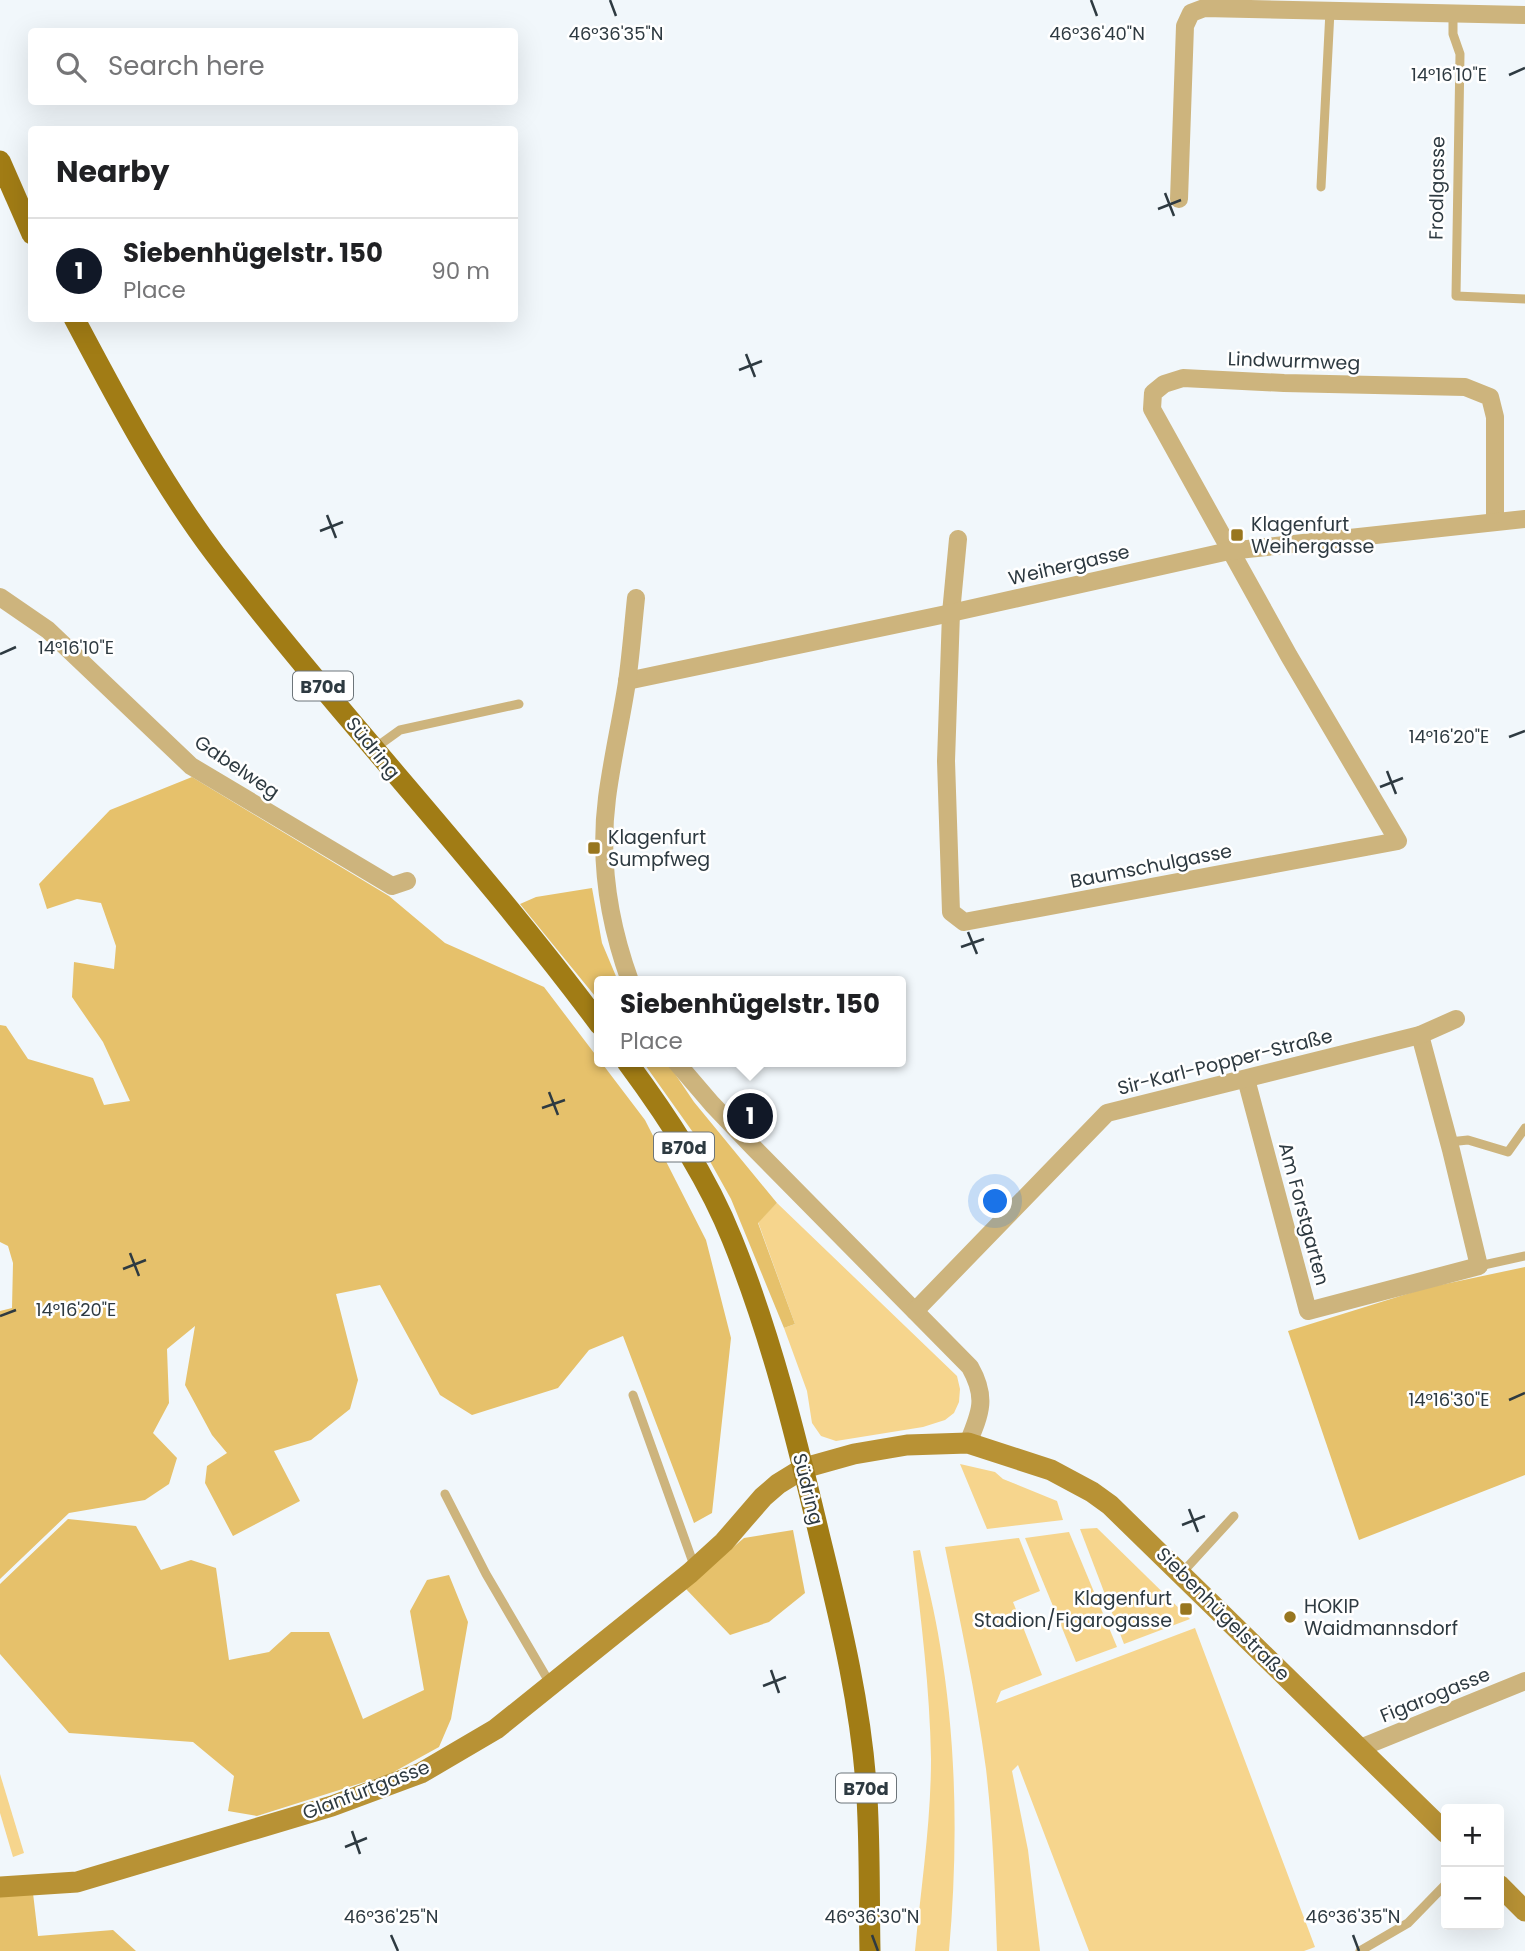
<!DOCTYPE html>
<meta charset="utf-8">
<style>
:root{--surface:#fff;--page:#f2f2f2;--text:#202124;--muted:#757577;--line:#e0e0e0;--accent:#111827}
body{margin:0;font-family:Poppins,sans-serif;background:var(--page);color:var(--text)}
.controls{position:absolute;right:21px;bottom:21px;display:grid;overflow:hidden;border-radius:7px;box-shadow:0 7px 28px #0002}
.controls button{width:63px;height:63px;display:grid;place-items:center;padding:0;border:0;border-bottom:2px solid var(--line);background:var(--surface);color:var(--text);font:35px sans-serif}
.you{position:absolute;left:996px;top:1202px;width:24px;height:24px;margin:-18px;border:5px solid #fff;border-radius:50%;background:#1a73e8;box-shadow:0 0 0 10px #1a73e833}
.badge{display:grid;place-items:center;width:46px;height:46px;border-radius:50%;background:var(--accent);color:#fff;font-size:23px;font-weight:700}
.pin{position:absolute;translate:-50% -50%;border:4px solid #fff;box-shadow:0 2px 7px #0006}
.popup{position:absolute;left:594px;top:976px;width:312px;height:91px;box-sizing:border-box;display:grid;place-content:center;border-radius:7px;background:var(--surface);filter:drop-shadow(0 2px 5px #0005);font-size:23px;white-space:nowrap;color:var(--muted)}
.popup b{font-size:26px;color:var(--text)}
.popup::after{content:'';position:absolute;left:50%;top:100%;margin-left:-14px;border:14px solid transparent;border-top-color:var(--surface)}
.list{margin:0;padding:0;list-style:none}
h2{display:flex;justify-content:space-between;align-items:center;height:91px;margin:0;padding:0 28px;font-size:30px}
h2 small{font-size:23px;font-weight:400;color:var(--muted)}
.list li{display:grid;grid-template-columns:46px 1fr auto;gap:21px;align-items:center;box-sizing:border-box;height:105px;padding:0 28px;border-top:2px solid var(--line)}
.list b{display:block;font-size:26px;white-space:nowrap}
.list p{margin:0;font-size:23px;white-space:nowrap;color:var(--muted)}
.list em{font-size:23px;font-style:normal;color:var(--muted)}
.icon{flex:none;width:38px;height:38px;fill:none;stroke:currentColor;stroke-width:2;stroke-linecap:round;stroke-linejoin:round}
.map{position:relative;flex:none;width:1525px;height:1951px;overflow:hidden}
.search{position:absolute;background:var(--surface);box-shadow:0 7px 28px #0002;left:28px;top:28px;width:490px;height:77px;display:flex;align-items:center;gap:18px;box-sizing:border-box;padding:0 24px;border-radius:7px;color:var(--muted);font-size:26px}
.panel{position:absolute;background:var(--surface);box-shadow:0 7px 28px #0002;left:28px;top:126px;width:490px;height:196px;border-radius:7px}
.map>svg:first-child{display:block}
</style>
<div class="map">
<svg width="1525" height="1951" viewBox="0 0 1525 1951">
<rect width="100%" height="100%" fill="#f1f7fb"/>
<g fill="#f6d58d">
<polygon points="777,1203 957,1376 960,1389 959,1402 954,1413 945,1420 923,1427 836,1441 821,1436 812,1423 807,1391 784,1328 795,1324 758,1222"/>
<polygon points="960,1464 995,1472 1003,1479 1057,1501 1063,1520 987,1529"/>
<polygon points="1097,1528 1190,1619 1124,1644 1080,1529"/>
<polygon points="1069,1532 1117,1647 1076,1662 1025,1538"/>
<path d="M1019,1538L1040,1591L1013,1602L1042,1675L1001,1691L996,1703L1195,1628L1315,1947L1304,1951H1089L1018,1765L1012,1771L1028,1850L1040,1951H997C995,1890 993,1829 986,1769C976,1694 960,1621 945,1547Z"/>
<path d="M920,1550C927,1582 935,1613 940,1645C957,1746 958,1850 949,1951H915C921,1887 931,1823 931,1759C930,1689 921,1620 913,1551Z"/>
<polygon points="0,1774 24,1853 13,1857 0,1813"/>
</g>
<g fill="#e6c16b">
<polygon points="192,777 389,896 445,943 544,987 645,1120 706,1240 731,1338 712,1513 694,1523 623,1336 589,1350 558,1388 472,1415 440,1395 380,1285 336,1294 358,1380 350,1409 311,1440 274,1451 300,1501 233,1536 205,1483 207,1466 227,1453 212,1435 185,1385 195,1326 167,1349 169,1403 153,1433 177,1458 169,1484 145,1500 69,1513 0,1579 0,1311 12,1308 13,1263 8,1246 0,1242 0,1025 6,1026 28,1059 93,1078 104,1105 130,1101 103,1042 72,997 74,962 114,969 116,946 101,903 77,899 47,909 39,884 110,810"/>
<polygon points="592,888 602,943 618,981 600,981 599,1001 520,904 536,897"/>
<polygon points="643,1062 667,1062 694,1102 777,1203 758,1223 795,1324 784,1328 731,1199 697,1138"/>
<polygon points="1525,1267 1525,1475 1359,1540 1288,1331 1426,1288"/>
<polygon points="68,1519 136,1526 161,1570 191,1560 216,1568 229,1660 269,1652 291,1632 329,1632 363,1719 424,1690 410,1611 427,1580 449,1575 468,1622 451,1719 439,1747 390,1774 257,1816 228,1811 234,1776 193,1742 69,1733 0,1654 0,1584"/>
<polygon points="793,1530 805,1593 769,1622 730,1635 685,1588 744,1538"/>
<polygon points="33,1893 38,1936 113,1930 136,1951 0,1951 0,1894"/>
</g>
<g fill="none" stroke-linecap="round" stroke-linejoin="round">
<g stroke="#cdb47d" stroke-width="9">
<polyline points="1453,13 1453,34 1460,54 1456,296 1525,299"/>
<polyline points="1321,187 1330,11"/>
<polyline points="375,748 400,730 519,704"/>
<polyline points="1449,1142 1468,1140 1508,1152 1525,1128"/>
<polyline points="1479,1266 1525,1256"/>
<polyline points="633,1395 695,1568"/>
<polyline points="445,1494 486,1574 551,1685"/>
<polyline points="1181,1574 1234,1516"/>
<polyline points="1360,1951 1408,1923 1446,1884"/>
</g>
<g stroke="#cdb47d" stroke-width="18">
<polyline points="1179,199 1185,26 1191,13 1204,8 1525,15"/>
<polyline points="958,539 951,613 946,761 951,912 964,922 1398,841 1289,656 1152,409 1153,393 1164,384 1183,378 1284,383 1465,387 1490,397 1495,417 1495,521"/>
<polyline points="0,597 48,630 191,766 392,886 407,881"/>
<polyline points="627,681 951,613 1229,551 1525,519"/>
<path d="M630,981C609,923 599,860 607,798C612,759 621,721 627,682C631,654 633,626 636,598"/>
<path d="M676,1062L712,1104L753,1147L970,1367C987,1397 981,1412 968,1443"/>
<polyline points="1246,1079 1308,1311 1479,1266 1451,1150 1420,1035"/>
<polyline points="915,1311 1107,1113 1420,1035 1456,1019"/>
<polyline points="1360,1748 1525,1681"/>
</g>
<g stroke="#b89235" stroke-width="21">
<polyline points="1499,1885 1525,1911"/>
<polyline points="0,1887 77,1882 332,1806 421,1773 496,1729 690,1573 724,1542 763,1497 778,1484 804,1468 854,1454 907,1445 968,1443 1051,1470 1092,1492 1110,1505 1446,1833"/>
</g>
<g stroke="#a17c15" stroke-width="21">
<polyline points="0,161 32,234"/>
<path d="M74,318C117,399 160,481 215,554C338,715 479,862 600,1025"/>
<path d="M627,1062C667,1116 707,1176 732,1239C771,1335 796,1437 820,1538C841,1623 862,1710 867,1798C870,1849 869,1900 870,1951"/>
</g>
</g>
<path fill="none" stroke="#2e3a41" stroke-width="2.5" d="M610,0L616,16M1091,0L1097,16M1509,75L1525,68M1165,193L1174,216M1158,209L1181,200M746,354L755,377M739,370L762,361M327,515L336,538M320,531L343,522M0,654L16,647M1509,737L1525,731M1387,771L1396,794M1380,787L1403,778M968,932L977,954M961,947L984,939M549,1092L558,1115M542,1108L565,1100M130,1253L139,1276M123,1269L146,1260M0,1316L16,1310M1509,1400L1525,1393M1189,1509L1198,1532M1182,1525L1205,1516M771,1670L779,1693M763,1686L786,1677M352,1831L360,1854M345,1847L367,1838M391,1935L398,1951M872,1935L878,1951M1353,1935L1359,1951"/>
<g fill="#98761f" stroke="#fff" stroke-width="2.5">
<rect x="1230" y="528" width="14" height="14" rx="3.5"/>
<rect x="587" y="841" width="14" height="14" rx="3.5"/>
<rect x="1179" y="1602" width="14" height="14" rx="3.5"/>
<circle cx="1290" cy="1617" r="7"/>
</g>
<g text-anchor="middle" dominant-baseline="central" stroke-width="5" stroke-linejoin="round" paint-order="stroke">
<g fill="#fff" stroke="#6d757a" stroke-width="2">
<rect x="293" y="671.5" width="60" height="29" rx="5"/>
<rect x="654" y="1132.5" width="60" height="29" rx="5"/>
<rect x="836" y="1773.5" width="60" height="29" rx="5"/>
</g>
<g font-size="18" font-weight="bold" fill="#2e3a41">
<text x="323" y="686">B70d</text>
<text x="684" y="1147">B70d</text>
<text x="866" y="1788">B70d</text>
</g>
<g font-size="19" fill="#2e3a41" stroke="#fff">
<text transform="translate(1437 188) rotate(-89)">Frodlgasse</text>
<text transform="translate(1294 361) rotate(2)">Lindwurmweg</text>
<text transform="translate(1069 565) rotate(-13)">Weihergasse</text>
<text transform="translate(373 748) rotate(51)">Südring</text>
<text transform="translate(237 767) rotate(34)">Gabelweg</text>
<text transform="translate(1151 866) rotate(-11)">Baumschulgasse</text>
<text transform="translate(1225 1062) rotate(-14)">Sir-Karl-Popper-Straße</text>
<text transform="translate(1304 1214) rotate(75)">Am Forstgarten</text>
<text transform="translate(808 1489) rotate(76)">Südring</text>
<text transform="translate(1223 1614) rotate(45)">Siebenhügelstraße</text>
<text transform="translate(1435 1695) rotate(-22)">Figarogasse</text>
<text transform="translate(366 1790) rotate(-21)">Glanfurtgasse</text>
</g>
<g font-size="19" fill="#2e3a41" stroke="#fff" text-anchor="start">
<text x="1251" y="524">Klagenfurt<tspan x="1251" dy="22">Weihergasse</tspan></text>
<text x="608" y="837">Klagenfurt<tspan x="608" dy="22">Sumpfweg</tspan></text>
<text x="1172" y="1598" text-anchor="end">Klagenfurt<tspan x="1172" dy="22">Stadion/Figarogasse</tspan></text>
<text x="1304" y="1606">HOKIP<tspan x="1304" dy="22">Waidmannsdorf</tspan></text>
</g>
</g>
<g font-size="18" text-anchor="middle" fill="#2e3a41" stroke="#fff" stroke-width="5" stroke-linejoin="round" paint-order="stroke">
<text x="1097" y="40">46°36'40"N</text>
<text x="616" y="40">46°36'35"N</text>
<text x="1449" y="81">14°16'10"E</text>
<text x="76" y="654">14°16'10"E</text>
<text x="1449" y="743">14°16'20"E</text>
<text x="76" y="1316">14°16'20"E</text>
<text x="1449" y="1406">14°16'30"E</text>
<text x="391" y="1923">46°36'25"N</text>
<text x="872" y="1923">46°36'30"N</text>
<text x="1353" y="1923">46°36'35"N</text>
</g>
</svg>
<div class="controls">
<button>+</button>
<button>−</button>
</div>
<div class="you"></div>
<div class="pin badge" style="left:750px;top:1116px">1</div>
<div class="popup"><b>Siebenhügelstr. 150</b>Place</div>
<div class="search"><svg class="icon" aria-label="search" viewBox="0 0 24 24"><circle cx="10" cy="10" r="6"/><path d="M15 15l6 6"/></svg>Search here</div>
<section class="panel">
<h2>Nearby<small></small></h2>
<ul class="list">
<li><span class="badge">1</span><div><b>Siebenhügelstr. 150</b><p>Place</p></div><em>90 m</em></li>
</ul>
</section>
</div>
